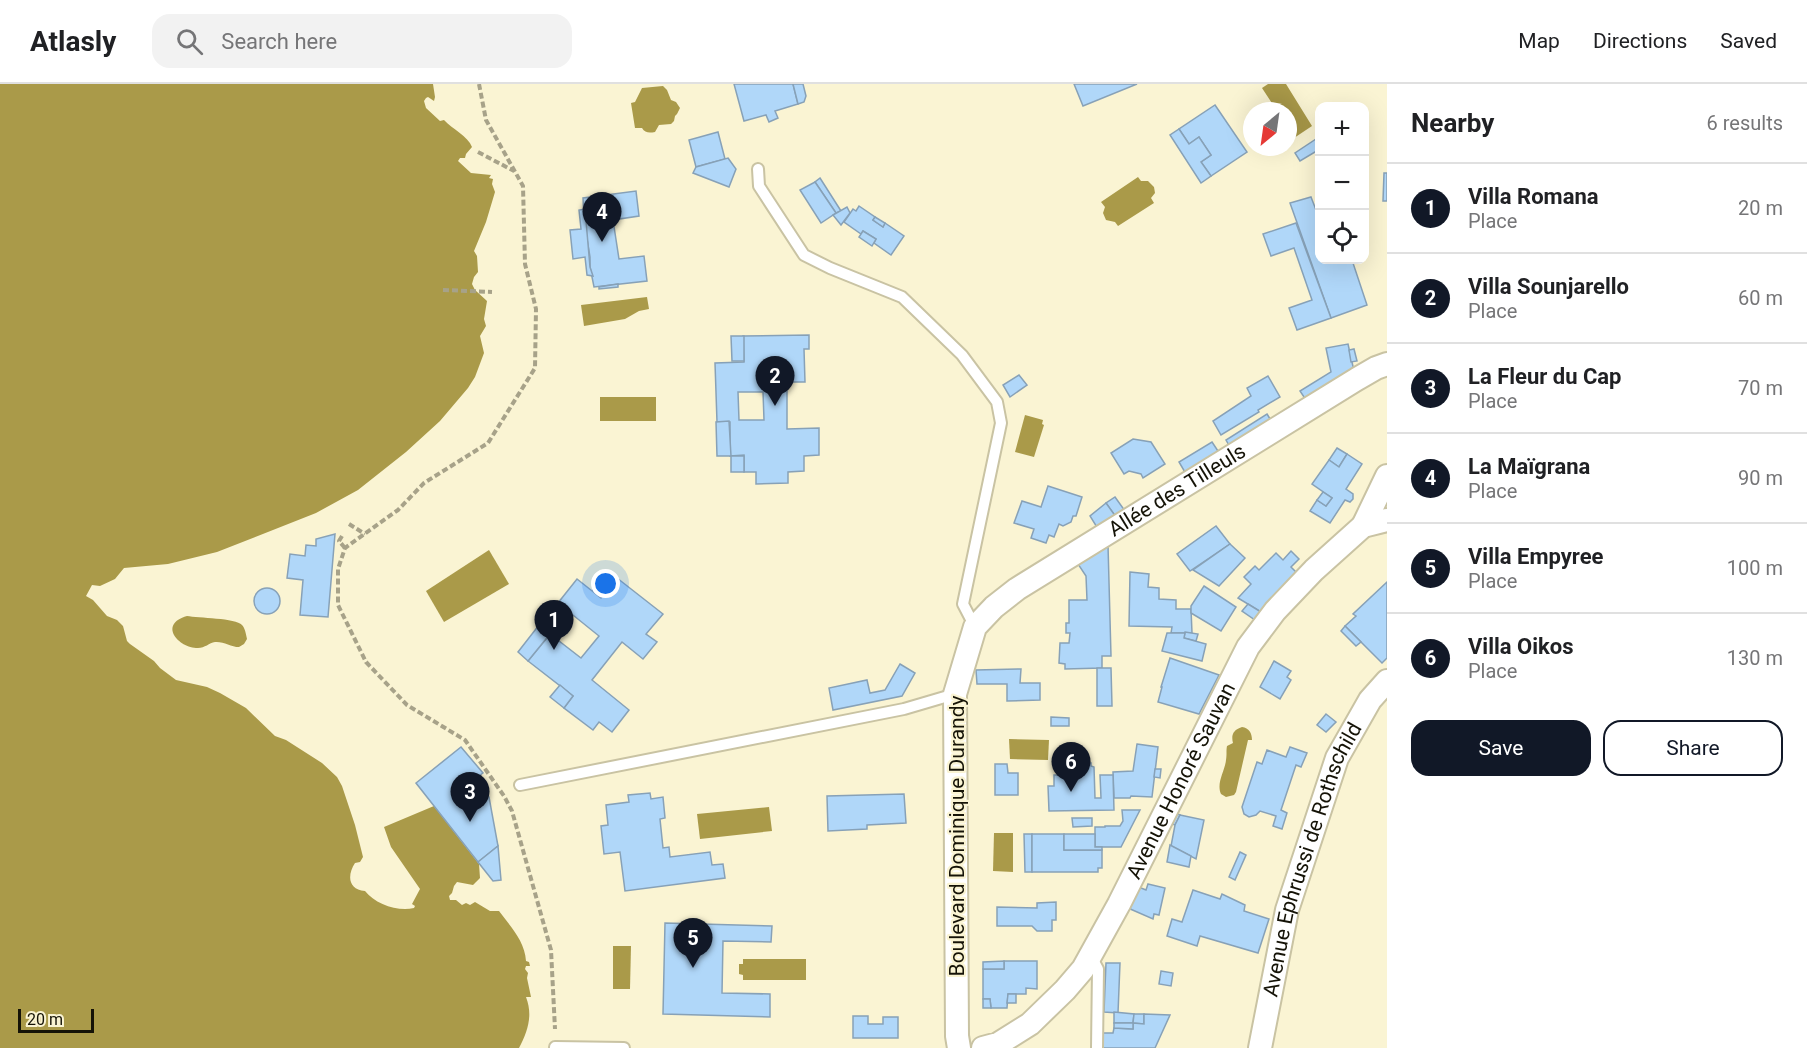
<!DOCTYPE html>
<meta charset="utf-8">
<style>
:root{--surface:#fff;--page:#f2f2f2;--text:#202124;--muted:#757577;--line:#e0e0e0;--accent:#111827}
body{margin:0;font-family:Roboto,sans-serif;background:var(--page);color:var(--text)}
.controls{position:absolute;right:18px;top:18px;display:grid;overflow:hidden;border-radius:12px;box-shadow:0 6px 24px #0002}
.controls button{width:54px;height:54px;display:grid;place-items:center;padding:0;border:0;border-bottom:2px solid var(--line);background:var(--surface);color:var(--text);font:30px sans-serif}
.compass{position:absolute;left:1243px;top:18px;width:54px;height:54px;border-radius:50%;background:var(--surface);box-shadow:0 6px 24px #0002;rotate:209deg}
.scale{position:absolute;left:18px;bottom:15px;width:76px;box-sizing:border-box;padding-left:6px;border:3px solid #151307;border-top:0;font-size:16px;line-height:21px;white-space:nowrap;color:#151307;-webkit-text-stroke:4px #faf4d3;paint-order:stroke}
.you{position:absolute;left:606px;top:500px;width:21px;height:21px;margin:-15px;border:4px solid #fff;border-radius:50%;background:#1a73e8;box-shadow:0 0 0 9px #1a73e833}
.badge{display:grid;place-items:center;width:39px;height:39px;border-radius:50%;background:var(--accent);color:#fff;font-size:20px;font-weight:700}
.pin{position:absolute;translate:-50% -50px;filter:drop-shadow(0 2px 3px #0008)}
.pin::after{content:'';position:absolute;top:32px;width:21px;height:18px;background:inherit;clip-path:polygon(0 0,100% 0,50% 100%)}
.list{margin:0;padding:0;list-style:none}
h2{display:flex;justify-content:space-between;align-items:center;height:78px;margin:0;padding:0 24px;font-size:26px}
h2 small{font-size:20px;font-weight:400;color:var(--muted)}
.list li{display:grid;grid-template-columns:39px 1fr auto;gap:18px;align-items:center;box-sizing:border-box;height:90px;padding:0 24px;border-top:2px solid var(--line)}
.list b{display:block;font-size:22px;white-space:nowrap}
.list p{margin:0;font-size:20px;white-space:nowrap;color:var(--muted)}
.list em{font-size:20px;font-style:normal;color:var(--muted)}
.actions{display:flex;gap:12px;padding:18px 24px}
.actions a{flex:1;padding:14px 0;border:2px solid var(--accent);border-radius:18px;text-align:center;font-size:21px;color:var(--accent)}
.actions .main{background:var(--accent);color:#fff}
.icon{flex:none;width:33px;height:33px;fill:none;stroke:currentColor;stroke-width:2;stroke-linecap:round;stroke-linejoin:round}
.map{position:relative;flex:none;width:1387px;height:964px;overflow:hidden}
header{display:flex;align-items:center;gap:36px;box-sizing:border-box;height:84px;padding:0 30px;background:var(--surface);border-bottom:2px solid var(--line)}
header strong{font-size:28px}
nav{display:flex;gap:33px;margin-inline-start:auto;font-size:21px}
.search{width:420px;height:54px;background:var(--page);display:flex;align-items:center;gap:15px;box-sizing:border-box;padding:0 21px;border-radius:18px;color:var(--muted);font-size:22px}
main{display:flex}
aside{flex:1;background:var(--surface)}
.map>svg:first-child{display:block}
</style>
<header>
<strong>Atlasly</strong>
<div class="search"><svg class="icon" aria-label="search" viewBox="0 0 24 24"><circle cx="10" cy="10" r="6"/><path d="M15 15l6 6"/></svg>Search here</div>
<nav><a>Map</a><a>Directions</a><a>Saved</a></nav>
</header>
<main>
<div class="map">
<svg width="1387" height="964" viewBox="0 0 1387 964">
<rect width="100%" height="100%" fill="#faf4d3"/>
<g fill="#aa9a49">
<path d="M0,0H433L435,13L434,17L428,13L426,14L424,17L426,24L440,37L444,36C452,45 468,52 472,63L466,70L465,74H460L458,77L471,89L491,91L489,94L493,95L492,100L495,108L486,138L474,167L477,172L478,188L474,193L472,200L475,206L487,217L484,235L486,242L480,252L484,269L475,293L468,304L440,337L406,368L358,406L316,429L217,468L168,480L124,484L115,495L100,502L92,501L86,512L93,516L107,532L117,536L123,542L127,557L130,560L154,577L160,584L176,596L207,603L220,609L246,624L275,652L286,656L322,679L337,693L342,702L355,741L363,773L360,778L355,779C347,791 348,806 365,807C375,820 398,828 414,824L415,822L412,820L420,805L391,763L384,743L434,722L479,780L480,794L473,801L457,798L454,802L452,809L449,812L450,816H456L462,821L466,819L470,821L475,818L490,827H499C510,842 525,857 526,877L529,878L530,882H526L525,885L528,889L527,894L531,913H526C533,931 528,947 519,964H0Z"/>
<polygon points="1268,0 1286,0 1312,42 1294,54 1288,45 1288,27 1277,27 1262,4"/>
<path d="M663,2L667,6L671,16L676,18L680,24L677,30L675,32L674,37L671,40L659,41L655,48C649,49 645,49 642,44H635L631,19L635,18L642,4Z"/>
<polygon points="1138,93 1141,97 1148,97 1154,103 1155,109 1151,114 1154,119 1118,142 1115,138 1106,136 1103,129 1105,123 1101,118"/>
<polygon points="647,213 649,225 639,227 625,235 584,242 581,221"/>
<rect x="600" y="313" width="56" height="24"/>
<polygon points="1025,331 1043,336 1042,340 1044,341 1034,373 1015,368"/>
<polygon points="489,466 509,500 444,538 426,507"/>
<path d="M187,532C198,534 236,534 242,541C245,544 246,550 247,555L244,560L239,563C231,563 223,557 215,558C209,559 205,564 198,564C178,564 158,540 187,532Z"/>
<path d="M1242,643C1249,644 1252,649 1252,656H1248L1236,708L1234,711L1226,713L1221,710C1216,699 1225,687 1226,676C1227,670 1226,667 1227,662L1233,659C1231,651 1233,646 1242,643Z"/>
<polygon points="1009,655 1049,656 1048,676 1010,675"/>
<polygon points="769,723 772,747 700,755 697,730"/>
<polygon points="994,749 1013,749 1013,788 993,787"/>
<polygon points="613,862 631,862 630,905 613,905"/>
<polygon points="743,875 806,875 806,896 743,896 743,891 739,890 739,880 743,880"/>
</g>
<g fill="#b0d7f9" stroke="#87a1b7" stroke-width="1.5" fill-rule="evenodd">
<polygon points="734,0 793,0 798,20 775,27 778,34 769,38 766,31 744,37"/>
<polygon points="793,0 803,0 806,12 804,18 798,20"/>
<polygon points="1074,0 1137,0 1083,22"/>
<polygon points="1215,21 1247,68 1211,92 1201,78 1211,71 1199,53 1189,60 1179,45"/>
<polygon points="1179,45 1189,60 1199,53 1211,71 1201,78 1211,92 1201,99 1170,51"/>
<polygon points="718,48 725,75 696,83 689,56"/>
<polygon points="1319,53 1320,65 1300,77 1295,69"/>
<polygon points="728,74 736,85 729,103 693,89 696,83"/>
<polygon points="1384,89 1387,89 1387,117 1383,117"/>
<polygon points="820,94 841,127 836,129 815,98"/>
<polygon points="815,98 836,129 821,139 800,106"/>
<polygon points="636,107 639,132 613,136 619,175 644,172 647,197 594,203 590,183 590,173 584,136 583,114"/>
<polygon points="1311,113 1318,131 1320,131 1320,176 1352,176 1367,221 1331,234 1290,119"/>
<polygon points="859,122 875,133 873,136 883,143 885,139 904,152 891,171 874,159 876,155 863,147 861,150 844,138 853,125 856,127"/>
<polygon points="847,123 850,129 841,141 833,131"/>
<polygon points="585,125 590,183 593,192 587,191 585,173 573,175 570,146 581,145 579,126"/>
<polygon points="875,133 885,139 883,143 873,136"/>
<polygon points="1296,139 1331,234 1297,246 1289,224 1312,216 1294,164 1271,172 1263,150"/>
<polygon points="863,147 876,155 872,162 859,153"/>
<polygon points="618,200 618,203 599,205 599,203"/>
<path d="M809,251V265H804L805,298H787V345L819,344V371L804,372V387L788,388V399L756,400V388H744V371L730,372V338H717L715,279L744,278L743,252ZM738,308H763L764,336H739Z"/>
<polygon points="731,252 744,252 744,277 732,277"/>
<polygon points="1348,260 1354,287 1306,316 1300,307 1331,288 1326,264"/>
<polygon points="1354,265 1357,277 1351,278 1349,266"/>
<polygon points="1019,291 1027,301 1010,313 1003,301"/>
<polygon points="1268,292 1280,313 1258,326 1259,328 1221,351 1213,337 1251,312 1247,304"/>
<polygon points="1267,330 1272,338 1230,363 1226,356"/>
<polygon points="729,337 731,372 717,372 716,338"/>
<polygon points="1133,355 1151,358 1165,380 1143,394 1141,390 1129,387 1124,390 1111,369"/>
<polygon points="1212,358 1220,370 1186,390 1179,378"/>
<polygon points="1337,364 1347,370 1339,383 1329,376"/>
<polygon points="1347,370 1362,380 1346,405 1353,410 1353,415 1350,418 1345,416 1330,439 1310,427 1317,416 1326,422 1332,414 1312,400 1329,376 1339,383"/>
<rect x="731" y="372" width="13" height="16"/>
<polygon points="1048,402 1082,413 1076,432 1073,432 1071,438 1063,442 1059,440 1054,453 1049,451 1046,459 1031,454 1034,445 1014,439 1022,417 1041,423"/>
<polygon points="1323,408 1332,414 1326,422 1317,416"/>
<polygon points="1115,413 1125,427 1116,433 1106,419"/>
<polygon points="1106,419 1116,433 1098,445 1090,432"/>
<polygon points="1216,442 1230,460 1190,487 1177,470"/>
<polygon points="335,450 328,533 300,531 303,496 287,494 290,470 305,472 306,461 316,462 316,455"/>
<polygon points="1230,460 1245,474 1219,502 1193,486"/>
<polygon points="1108,461 1111,572 1102,572 1102,584 1065,585 1065,580 1059,579 1060,559 1069,559 1070,549 1066,549 1066,539 1069,539 1069,516 1087,516 1086,492 1078,480"/>
<polygon points="1291,467 1299,475 1291,483 1296,488 1269,517 1261,528 1238,514 1251,500 1244,493 1255,482 1259,486 1276,469 1283,476"/>
<polygon points="608,487 617,494 601,514 592,507"/>
<polygon points="1130,488 1149,490 1148,503 1159,504 1159,515 1176,516 1176,525 1191,525 1192,549 1171,549 1172,543 1129,542"/>
<polygon points="617,494 663,530 646,550 657,558 643,575 622,558 592,596 629,626 612,648 599,638 593,646 564,624 573,612 528,577 550,550 581,574 599,552 558,519 577,495 601,514"/>
<polygon points="1387,498 1387,574 1382,579 1345,542 1356,532 1353,530"/>
<polygon points="1204,502 1236,523 1221,547 1191,529 1191,522"/>
<circle cx="267" cy="517" r="13"/>
<polygon points="1248,520 1261,528 1255,536 1242,527"/>
<polygon points="539,541 550,550 528,577 518,568"/>
<polygon points="1345,542 1361,558 1356,562 1341,547"/>
<polygon points="1185,548 1198,550 1196,557 1184,554"/>
<polygon points="1167,549 1185,549 1184,554 1206,560 1202,577 1162,567"/>
<polygon points="1170,574 1219,591 1199,630 1158,618 1162,603 1161,603"/>
<polygon points="1274,577 1291,587 1287,593 1291,596 1280,615 1260,603"/>
<polygon points="900,580 915,589 902,612 833,626 829,604 867,596 870,609 885,606"/>
<polygon points="1097,584 1111,584 1112,622 1097,622"/>
<polygon points="1021,585 1020,599 1040,599 1040,616 1007,617 1007,600 977,600 976,586"/>
<polygon points="560,601 573,612 564,624 550,613"/>
<polygon points="1326,630 1336,638 1326,648 1317,641"/>
<polygon points="1051,633 1069,634 1069,642 1051,642"/>
<polygon points="1137,660 1158,663 1152,713 1131,712 1130,714 1114,714 1113,688 1133,687"/>
<polygon points="461,663 483,689 475,695 489,713 498,762 478,778 416,699"/>
<polygon points="1290,663 1307,669 1301,683 1296,681 1281,726 1287,729 1282,745 1273,742 1276,732 1260,727 1256,731 1249,733 1244,730 1242,723 1257,678 1262,680 1267,666 1286,673"/>
<polygon points="1069,679 1091,679 1091,682 1094,683 1095,714 1101,714 1100,691 1113,691 1114,726 1049,727 1048,702 1054,702 1054,691 1067,691 1067,681 1069,681"/>
<polygon points="995,680 1007,680 1008,689 1018,689 1018,711 995,711"/>
<polygon points="1155,685 1161,685 1160,694 1154,693"/>
<polygon points="650,709 651,715 663,713 665,734 660,735 663,764 669,763 670,773 710,768 712,781 723,780 725,794 625,807 620,768 604,770 601,742 608,741 606,721 629,718 628,711"/>
<polygon points="904,710 906,739 867,741 867,745 828,747 827,712"/>
<polygon points="1122,726 1140,726 1121,763 1095,763 1095,743 1105,743 1105,742 1120,742 1123,737"/>
<polygon points="1173,728 1180,731 1175,741 1168,738"/>
<polygon points="1180,731 1204,736 1196,775 1171,762 1175,741"/>
<polygon points="1072,734 1092,734 1092,742 1073,743"/>
<polygon points="1024,750 1032,750 1032,788 1025,788"/>
<polygon points="1032,750 1064,750 1064,766 1102,766 1102,784 1098,784 1098,788 1032,788"/>
<polygon points="1064,750 1095,750 1095,763 1102,763 1102,766 1064,766"/>
<polygon points="1170,761 1191,772 1189,783 1167,778"/>
<polygon points="498,762 501,796 493,797 478,778"/>
<polygon points="1240,768 1246,771 1235,796 1229,793"/>
<polygon points="1148,800 1165,804 1159,831 1154,830 1153,835 1128,824 1136,802 1146,806"/>
<polygon points="1193,806 1220,815 1222,810 1245,821 1244,827 1269,835 1258,869 1200,852 1197,862 1167,852 1172,835 1182,838"/>
<polygon points="1056,818 1056,836 1052,836 1052,847 1037,847 1032,842 997,842 997,823 1037,824 1037,819"/>
<polygon points="665,839 772,842 771,858 723,857 722,909 770,910 770,933 663,930"/>
<polygon points="1004,877 1037,877 1037,905 1026,904 1026,910 1008,910 1007,924 991,924 990,915 983,915 983,885 1004,885"/>
<polygon points="1004,877 1004,885 983,885 983,878"/>
<polygon points="1106,879 1120,879 1118,929 1104,928"/>
<polygon points="1161,887 1173,889 1171,902 1159,900"/>
<polygon points="1008,910 1016,910 1016,919 1007,919"/>
<polygon points="983,915 990,915 991,924 983,924"/>
<polygon points="1114,928 1134,930 1133,939 1114,939"/>
<polygon points="1134,930 1144,930 1144,940 1133,939"/>
<polygon points="1144,930 1170,931 1155,964 1103,964 1103,949 1113,949 1114,944 1133,945 1133,939 1144,940"/>
<polygon points="853,932 868,932 868,940 883,940 883,933 898,933 898,954 853,954"/>
<polygon points="1114,939 1133,939 1133,945 1114,944"/>
</g>
<g fill="none" stroke-linecap="round" stroke-linejoin="round">
<defs>
<g id="lane">
<polyline points="758,85 759,102 804,171 830,184 902,213 962,271 997,318 1001,339 963,520 975,543"/>
<polyline points="520,701 904,625 955,610"/>
<polyline points="1091,872 1098,885 1097,964"/>
<polyline points="555,963 624,964"/>
</g>
<g id="street">
<polyline points="1363,442 1387,392"/>
<path id="s1" d="M959,964L957,952L955,610L975,543L994,523L1017,505L1357,295L1376,284L1387,280"/>
<path id="s2" d="M983,964L998,960L1030,940L1065,906L1083,885L1119,820L1248,563L1275,527L1314,486L1363,442L1387,436"/>
<path id="s3" d="M1260,964L1287,826L1337,674L1370,616L1387,597"/>
</g>
</defs>
<use href="#lane" stroke="#c9c3a3" stroke-width="14"/>
<use href="#street" stroke="#c9c3a3" stroke-width="26"/>
<g stroke="#a7a289" stroke-width="4" stroke-dasharray="6 3" stroke-linecap="butt">
<polyline points="479,0 486,36 523,102 525,180 536,225 535,284 488,359 424,399 398,426 345,464 338,485 338,521 366,578 407,621 465,656 504,712 512,727 551,866 555,945"/>
<polyline points="478,68 514,87"/>
<polyline points="443,206 492,208"/>
<polyline points="349,440 365,450"/>
<polyline points="342,452 339,457 345,464"/>
</g>
<use href="#lane" stroke="#fff" stroke-width="10"/>
<use href="#street" stroke="#fff" stroke-width="22"/>
</g>
<g text-anchor="middle" dominant-baseline="central" stroke-width="4.5" stroke-linejoin="round" paint-order="stroke">
<g font-size="21" fill="#151307" stroke="#faf4d3">
<text stroke="none"><textPath href="#s1" startOffset="669">Allée des Tilleuls</textPath></text>
<text stroke="none"><textPath href="#s2" startOffset="342">Avenue Honoré Sauvan</textPath></text>
<text transform="translate(957 752) rotate(-90)">Boulevard Dominique Durandy</text>
<text stroke="none"><textPath href="#s3" startOffset="196">Avenue Ephrussi de Rothschild</textPath></text>
</g>
</g>
</svg>
<div class="controls">
<button>+</button>
<button>−</button>
<button><svg class="icon" aria-label="locate" viewBox="0 0 24 24"><circle cx="12" cy="12" r="6"/><path d="M12 2v4M12 18v4M2 12h4M18 12h4"/></svg></button>
</div>
<svg class="compass" viewBox="-18 -18 36 36"><path d="M0-13l5 13h-10z" fill="#e53935"/><path d="M0 13l5-13h-10z" fill="#757577"/></svg>
<div class="scale">20 m</div>
<div class="you"></div>
<div class="pin badge" style="left:554px;top:566px">1</div>
<div class="pin badge" style="left:775px;top:322px">2</div>
<div class="pin badge" style="left:470px;top:738px">3</div>
<div class="pin badge" style="left:602px;top:158px">4</div>
<div class="pin badge" style="left:693px;top:884px">5</div>
<div class="pin badge" style="left:1071px;top:708px">6</div>
</div>
<aside>
<h2>Nearby<small>6 results</small></h2>
<ul class="list">
<li><span class="badge">1</span><div><b>Villa Romana</b><p>Place</p></div><em>20 m</em></li>
<li><span class="badge">2</span><div><b>Villa Sounjarello</b><p>Place</p></div><em>60 m</em></li>
<li><span class="badge">3</span><div><b>La Fleur du Cap</b><p>Place</p></div><em>70 m</em></li>
<li><span class="badge">4</span><div><b>La Maïgrana</b><p>Place</p></div><em>90 m</em></li>
<li><span class="badge">5</span><div><b>Villa Empyree</b><p>Place</p></div><em>100 m</em></li>
<li><span class="badge">6</span><div><b>Villa Oikos</b><p>Place</p></div><em>130 m</em></li>
</ul>
<div class="actions"><a class="main">Save</a><a>Share</a></div>
</aside>
</main>
